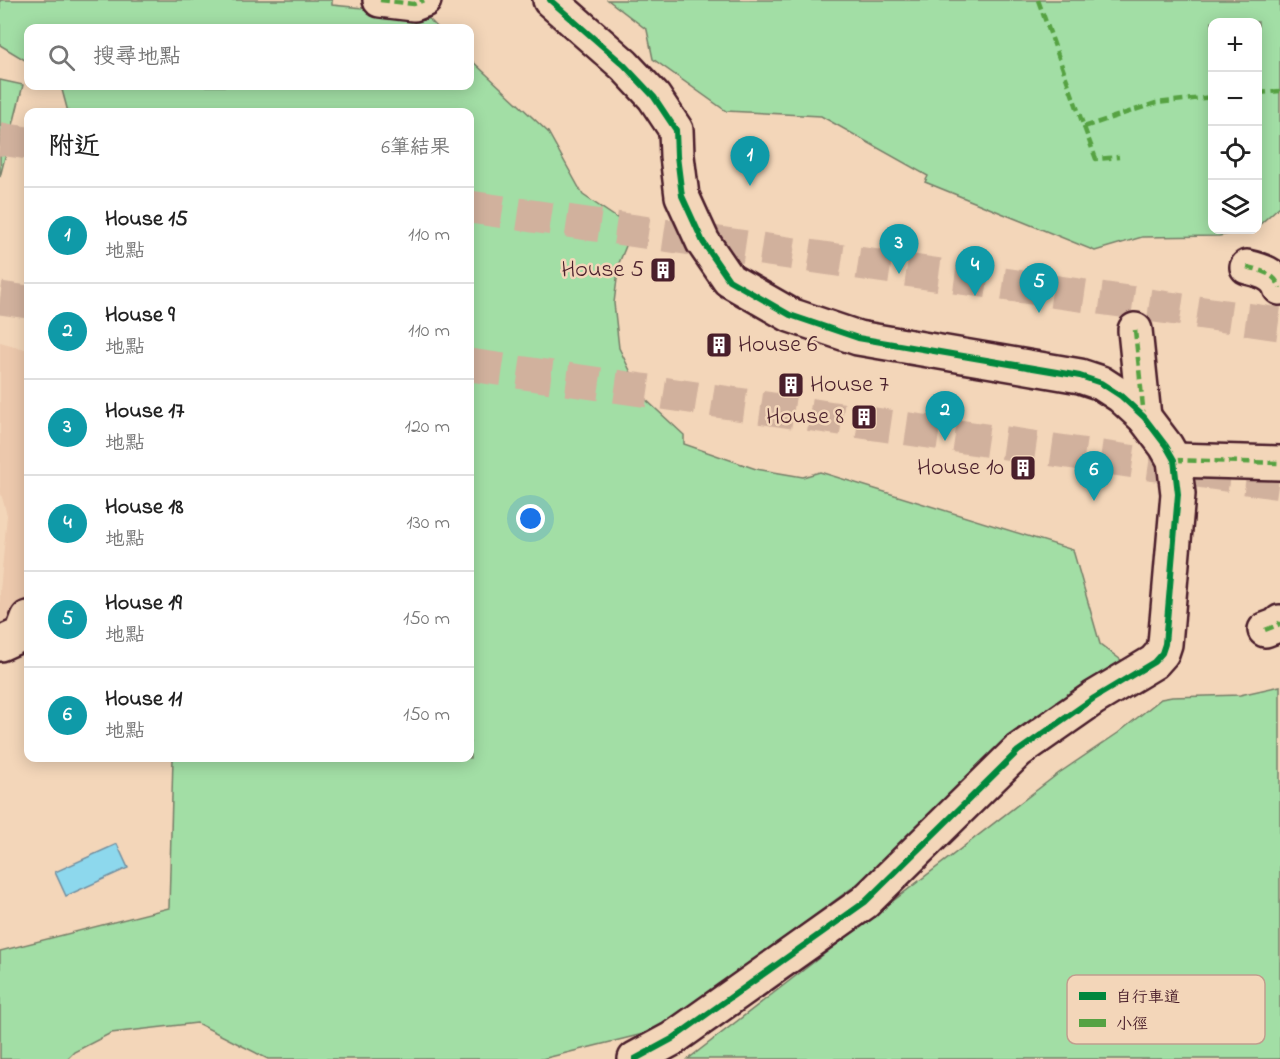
<!DOCTYPE html>
<html lang="zh-TW">
<meta charset="utf-8">
<style>
:root{--surface:#fff;--page:#f2f2f2;--text:#222;--muted:#767676;--line:#e0e0e0;--accent:#ea580c}
body{margin:0;font-family:"Indie Flower","LXGW WenKai TC",sans-serif;background:var(--page);color:var(--text)}
.controls{position:absolute;right:18px;top:18px;display:grid;overflow:hidden;border-radius:12px;box-shadow:0 3px 15px #0003}
.controls button{width:54px;height:54px;display:grid;place-items:center;padding:0;border:0;border-bottom:2px solid var(--line);background:var(--surface);color:var(--text);font:30px sans-serif}
.you{position:absolute;left:531px;top:519px;width:21px;height:21px;margin:-15px;border:4px solid #fff;border-radius:50%;background:#1a73e8;box-shadow:0 0 0 9px #1a73e833}
.badge{display:grid;place-items:center;width:39px;height:39px;border-radius:50%;background:var(--accent);color:#fff;font-size:20px;font-weight:700}
.pin{position:absolute;translate:-50% -50px;filter:drop-shadow(0 2px 3px #0008)}
.pin::after{content:'';position:absolute;top:32px;width:21px;height:18px;background:inherit;clip-path:polygon(0 0,100% 0,50% 100%)}
.list{margin:0;padding:0;list-style:none}
h2{display:flex;justify-content:space-between;align-items:center;height:78px;margin:0;padding:0 24px;font-size:26px}
h2 small{font-size:20px;font-weight:400;color:var(--muted)}
.list li{display:grid;grid-template-columns:39px 1fr auto;gap:18px;align-items:center;box-sizing:border-box;height:96px;padding:0 24px;border-top:2px solid var(--line)}
.list b{display:block;font-size:22px;white-space:nowrap}
.list p{margin:0;font-size:20px;white-space:nowrap;color:var(--muted)}
.list em{font-size:20px;font-style:normal;color:var(--muted)}
.icon{flex:none;width:33px;height:33px;fill:none;stroke:currentColor;stroke-width:2;stroke-linecap:round;stroke-linejoin:round}
.map{position:relative;flex:none;width:1280px;height:1059px;overflow:hidden}
.search{position:absolute;background:var(--surface);box-shadow:0 3px 15px #0003;left:24px;top:24px;width:450px;height:66px;display:flex;align-items:center;gap:15px;box-sizing:border-box;padding:0 21px;border-radius:12px;color:var(--muted);font-size:22px}
.panel{position:absolute;background:var(--surface);box-shadow:0 3px 15px #0003;left:24px;top:108px;width:450px;height:654px;border-radius:12px}
.map>svg:first-child{display:block}
</style>
<div class="map">
<svg width="1280" height="1059" viewBox="0 0 1280 1059">
<rect width="100%" height="100%" fill="#f3d6b9"/>
<filter id="ink" filterUnits="userSpaceOnUse"><feTurbulence type="fractalNoise" baseFrequency=".0167" numOctaves="2"/><feDisplacementMap in="SourceGraphic" scale="12" xChannelSelector="R" yChannelSelector="G"/><feConvolveMatrix kernelMatrix="1 2 1 2 8 2 1 2 1" color-interpolation-filters="sRGB"/></filter>
<g filter="url(#ink)">
<polygon fill="#ecc8ac" points="0,342 28,350 28,645 0,649 0,591 7,515 0,490"/>
<g fill="#a2dea5" stroke="#767e68" stroke-width="1.5">
<polygon points="0,0 332,0 332,5 395,11 428,18 438,28 28,28 28,62 0,45"/>
<polygon points="608,0 1280,0 1280,206 1258,226 1258,22 1212,22 1212,230 1253,230 1219,236 1142,237 1095,251 925,182 928,176 821,116 726,111 653,59 647,30"/>
<polygon points="470,59 548,132 583,195 633,229 619,263 614,303 619,348 643,397 684,435 684,444 756,469 803,477 820,472 1073,550 1100,644 1125,663 898,854 659,1030 542,1059 268,1059 197,1023 111,1033 74,1052 67,1059 0,1059 0,951 169,908 173,758 470,758 470,112 68,112 61,86 470,86"/>
<polygon points="0,80 23,85 0,177"/>
<polygon points="1280,686 1280,1059 688,1059 1059,773 1118,733 1161,699 1172,697 1240,695"/>
</g>
<polygon fill="#8dd8ed" stroke="#728e9f" stroke-width="1.5" points="117,844 128,868 66,896 55,872"/>
<g fill="none" stroke-linecap="round" stroke-linejoin="round">
<g stroke="#d1b19d" stroke-width="33" stroke-dasharray="33 16" stroke-linecap="butt">
<polyline points="0,139 28,143"/>
<polyline points="470,207 1280,324"/>
<polyline points="0,298 28,302"/>
<polyline points="470,365 1280,483"/>
</g>
<defs>
<g id="minor">
<polyline points="380,0 414,4 424,0"/>
<polyline points="550,0 624,65 654,97 676,130 677,156 682,196 703,242 729,280 790,315 858,338 1080,376 1101,383 1121,396 1144,417 1166,446 1174,460 1178,494 1165,644 1162,653 1154,662 1094,698 1018,751 865,902 672,1039 635,1059"/>
<path d="M1247,267C1260,270 1276,274 1280,288"/>
<polyline points="1135,330 1144,417"/>
<polyline points="1174,460 1280,463"/>
<polyline points="1265,630 1278,625 1280,622"/>
<polyline points="0,644 22,634 28,618"/>
</g>
</defs>
<use href="#minor" stroke="#4a1f2b" stroke-width="38"/>
<use href="#minor" stroke="#f3d6b9" stroke-width="33"/>
<g stroke="#56a243" stroke-width="4.5" stroke-dasharray="9 4.5" stroke-linecap="butt">
<polyline points="380,0 414,4 424,0"/>
<polyline points="1038,0 1084,127 1156,103 1212,97"/>
<polyline points="1258,93 1280,91"/>
<polyline points="1084,127 1096,159 1119,157"/>
<path d="M1247,267C1260,270 1276,274 1280,288"/>
<polyline points="1135,330 1144,417"/>
<polyline points="1174,460 1280,463"/>
<polyline points="1265,630 1278,625 1280,622"/>
</g>
<defs>
<polyline id="cycleway" points="550,0 624,65 654,97 676,130 677,156 682,196 703,242 729,280 790,315 858,338 1080,376 1101,383 1121,396 1144,417 1166,446 1174,460 1178,494 1165,644 1162,653 1154,662 1094,698 1018,751 865,902 672,1039 635,1059"/>
</defs>
<use href="#cycleway" stroke="#f3d6b9" stroke-width="10"/>
<use href="#cycleway" stroke="#00873e" stroke-width="6"/>
</g>
</g>
<defs>
<symbol id="building-square" viewBox="-11 -11 22 22"><rect x="-9" y="-9" width="18" height="18" rx="4" fill="#4a1f2b" stroke="#f3d6b9"/><path d="M-4-6H4V6H1V3H-1V6H-4ZM-2.5-4.3h1.7v1.8h-1.7ZM.8-4.3h1.7v1.8H.8ZM-2.5-1h1.7V.8h-1.7ZM.8-1h1.7V.8H.8Z" fill="#fff"/></symbol>
</defs>
<g fill-rule="evenodd">
<use href="#building-square" x="648" y="255" width="30" height="30"/>
<use href="#building-square" x="704" y="330" width="30" height="30"/>
<use href="#building-square" x="776" y="370" width="30" height="30"/>
<use href="#building-square" x="849" y="402" width="30" height="30"/>
<use href="#building-square" x="1008" y="453" width="30" height="30"/>
</g>
<g text-anchor="middle" dominant-baseline="central" stroke-width="5" stroke-linejoin="round" paint-order="stroke">
<g font-size="24" fill="#4a1f2b" stroke="#f3d6b9" text-anchor="end">
<text x="644" y="270">House 5</text>
<text x="738" y="345" text-anchor="start">House 6</text>
<text x="810" y="385" text-anchor="start">House 7</text>
<text x="844" y="417">House 8</text>
<text x="1004" y="468">House 10</text>
</g>
</g>
<rect x="1067" y="975" width="198" height="69" rx="9" fill="#f3d6b9" stroke="#c09f8e" stroke-width="1.5"/>
<rect x="1079" y="992" width="27" height="8" fill="#00873e"/>
<rect x="1079" y="1019" width="27" height="8" fill="#56a243"/>
<g font-size="16" fill="#4a1f2b">
<text x="1116" y="1002">自行車道</text>
<text x="1116" y="1029">小徑</text>
</g>
</svg>
<div class="controls">
<button>+</button>
<button>−</button>
<button><svg class="icon" aria-label="locate" viewBox="0 0 24 24"><circle cx="12" cy="12" r="6"/><path d="M12 2v4M12 18v4M2 12h4M18 12h4"/></svg></button>
<button><svg class="icon" aria-label="layers" viewBox="0 0 24 24"><path d="M12 4l9 5-9 5-9-5zM3 14l9 5 9-5"/></svg></button>
</div>
<div class="you"></div>
<div class="pin badge" style="left:750px;top:186px;background:#0f9aa8">1</div>
<div class="pin badge" style="left:945px;top:441px;background:#0f9aa8">2</div>
<div class="pin badge" style="left:899px;top:274px;background:#0f9aa8">3</div>
<div class="pin badge" style="left:975px;top:296px;background:#0f9aa8">4</div>
<div class="pin badge" style="left:1039px;top:313px;background:#0f9aa8">5</div>
<div class="pin badge" style="left:1094px;top:501px;background:#0f9aa8">6</div>
<div class="search"><svg class="icon" aria-label="search" viewBox="0 0 24 24"><circle cx="10" cy="10" r="6"/><path d="M15 15l6 6"/></svg>搜尋地點</div>
<section class="panel">
<h2>附近<small>6筆結果</small></h2>
<ul class="list">
<li><span class="badge" style="background:#0f9aa8">1</span><div><b>House 15</b><p>地點</p></div><em>110 m</em></li>
<li><span class="badge" style="background:#0f9aa8">2</span><div><b>House 9</b><p>地點</p></div><em>110 m</em></li>
<li><span class="badge" style="background:#0f9aa8">3</span><div><b>House 17</b><p>地點</p></div><em>120 m</em></li>
<li><span class="badge" style="background:#0f9aa8">4</span><div><b>House 18</b><p>地點</p></div><em>130 m</em></li>
<li><span class="badge" style="background:#0f9aa8">5</span><div><b>House 19</b><p>地點</p></div><em>150 m</em></li>
<li><span class="badge" style="background:#0f9aa8">6</span><div><b>House 11</b><p>地點</p></div><em>150 m</em></li>
</ul>
</section>
</div>
